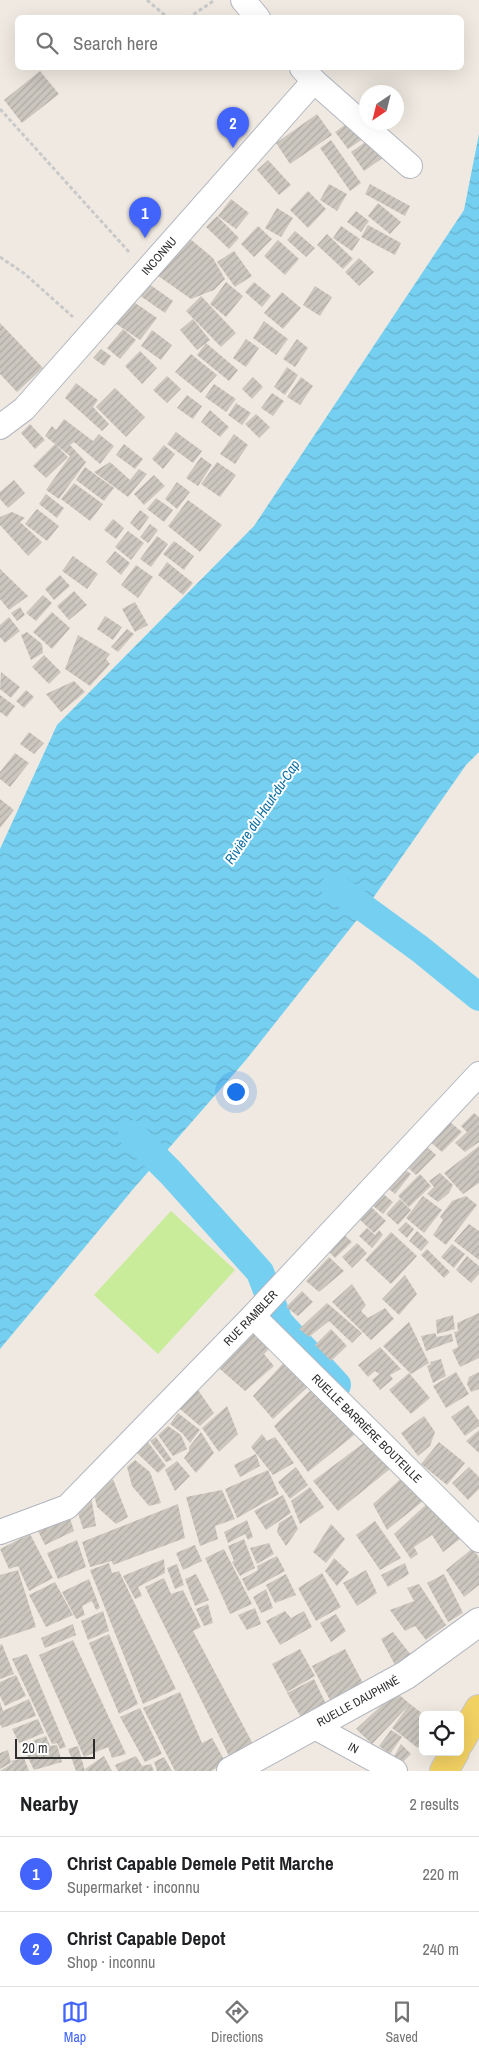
<!DOCTYPE html>
<meta charset="utf-8">
<style>
:root{--surface:#fff;--page:#f6f6f6;--text:#202124;--muted:#757577;--line:#e0e0e0;--accent:#4264fb}
body{margin:0;font-family:"Archivo Narrow",sans-serif;background:var(--page);color:var(--text)}
.controls{position:absolute;right:15px;bottom:15px;display:grid;overflow:hidden;border-radius:8px;box-shadow:0 5px 20px #0002}
.controls button{width:45px;height:45px;display:grid;place-items:center;padding:0;border:0;border-bottom:1px solid var(--line);background:var(--surface);color:var(--text);font:25px sans-serif}
.compass{position:absolute;left:359px;top:85px;width:45px;height:45px;border-radius:50%;background:var(--surface);box-shadow:0 5px 20px #0002;rotate:215deg}
.scale{position:absolute;left:15px;bottom:12px;width:80px;box-sizing:border-box;padding-left:5px;border:2px solid #2e2e2e;border-top:0;font-size:14px;line-height:18px;white-space:nowrap;color:#2e2e2e;-webkit-text-stroke:4px #fff;paint-order:stroke}
.you{position:absolute;left:235px;top:1091px;width:18px;height:18px;margin:-12px;border:4px solid #fff;border-radius:50%;background:#1a73e8;box-shadow:0 0 0 8px #1a73e833}
.badge{display:grid;place-items:center;width:32px;height:32px;border-radius:50%;background:var(--accent);color:#fff;font-size:16px;font-weight:700}
.pin{position:absolute;translate:-50% -41px;filter:drop-shadow(0 1px 2px #0008)}
.pin::after{content:'';position:absolute;top:26px;width:18px;height:15px;background:inherit;clip-path:polygon(0 0,100% 0,50% 100%)}
.list{margin:0;padding:0;list-style:none}
h2{display:flex;justify-content:space-between;align-items:center;height:65px;margin:0;padding:0 20px;font-size:21px}
h2 small{font-size:16px;font-weight:400;color:var(--muted)}
.list li{display:grid;grid-template-columns:32px 1fr auto;gap:15px;align-items:center;box-sizing:border-box;height:75px;padding:0 20px;border-top:1px solid var(--line)}
.list b{display:block;font-size:19px;white-space:nowrap}
.list p{margin:0;font-size:16px;white-space:nowrap;color:var(--muted)}
.list em{font-size:16px;font-style:normal;color:var(--muted)}
.icon{flex:none;width:28px;height:28px;fill:none;stroke:currentColor;stroke-width:2;stroke-linecap:round;stroke-linejoin:round}
.map{position:relative;flex:none;width:479px;height:1771px;overflow:hidden}
.search{position:absolute;background:var(--surface);box-shadow:0 5px 20px #0002;left:15px;right:15px;top:15px;height:55px;display:flex;align-items:center;gap:12px;box-sizing:border-box;padding:0 18px;border-radius:8px;color:var(--muted);font-size:19px}
.sheet{height:215px;background:var(--surface)}
nav{display:flex;justify-content:space-around;align-items:center;box-sizing:border-box;height:70px;border-top:1px solid var(--line);background:var(--surface);font-size:14px;color:var(--muted)}
nav a{display:grid;justify-items:center;gap:2px}
nav .on{color:var(--accent)}
.map>svg:first-child{display:block}
</style>
<div class="map">
<svg width="479" height="1771" viewBox="0 0 479 1771">
<defs>
<pattern id="water-waves" width="16" height="10" patternUnits="userSpaceOnUse" patternTransform="scale(1.25)"><rect width="16" height="10" fill="#75cff0"/><path d="M0 5q4-4 8 0t8 0" fill="none" stroke="#66b2ce"/></pattern>
<pattern id="building-hatch" width="6" height="6" patternUnits="userSpaceOnUse" patternTransform="scale(1.25)"><rect width="6" height="6" fill="#cbc7bf"/><path d="M-1 1l2-2M0 6l6-6M5 7l2-2" fill="none" stroke="#afaba4"/></pattern>
</defs>
<rect width="100%" height="100%" fill="#efe9e1"/>
<polygon fill="#c9ec9a" points="171,1211 235,1270 158,1354 94,1295"/>
<polygon fill="url(#water-waves)" points="479,134 479,752 466,765 364,911 245,1061 134,1188 0,1349 0,849 57,725 254,526 464,210"/>
<g fill="none" stroke-linecap="round" stroke-linejoin="round">
<g stroke="#75cff0" stroke-width="28">
<polyline points="335,887 420,949 479,997"/>
<polyline points="132,1134 171,1173 260,1272 279,1322 337,1385"/>
</g>
</g>
<g fill="url(#building-hatch)">
<polygon points="40,71 59,94 22,123 4,100"/>
<polygon points="317,114 332,135 290,164 276,143"/>
<polygon points="353,119 366,137 348,149 335,132"/>
<polygon points="374,136 387,155 364,171 351,152"/>
<polygon points="331,140 361,183 350,191 320,148"/>
<polygon points="268,160 291,185 279,195 257,170"/>
<polygon points="329,184 347,194 337,211 320,200"/>
<polygon points="370,184 410,206 405,216 365,194"/>
<polygon points="308,191 326,209 308,228 290,210"/>
<polygon points="231,199 249,213 236,229 218,216"/>
<polygon points="378,203 401,222 390,234 368,216"/>
<polygon points="277,208 293,218 281,237 265,228"/>
<polygon points="356,211 369,221 361,232 347,222"/>
<polygon points="217,216 239,238 229,249 206,227"/>
<polygon points="368,225 401,243 395,255 361,237"/>
<polygon points="258,226 272,239 254,257 241,244"/>
<polygon points="341,226 360,239 352,251 333,238"/>
<polygon points="295,231 315,248 306,257 287,240"/>
<polygon points="327,234 353,259 343,269 317,245"/>
<polygon points="189,238 213,258 225,279 214,290 191,299 154,273"/>
<polygon points="278,240 299,259 285,275 264,256"/>
<polygon points="234,251 252,276 235,287 217,262"/>
<polygon points="359,258 374,272 359,286 345,272"/>
<polygon points="145,281 173,301 165,313 136,293"/>
<polygon points="226,282 243,296 226,317 210,304"/>
<polygon points="254,282 271,296 262,307 245,292"/>
<polygon points="315,286 332,297 320,316 303,305"/>
<polygon points="282,292 301,308 283,329 264,313"/>
<polygon points="201,296 236,333 221,347 186,311"/>
<polygon points="131,300 157,318 140,340 115,323"/>
<polygon points="193,319 210,340 197,350 180,330"/>
<polygon points="264,321 288,339 276,355 253,338"/>
<polygon points="0,323 43,368 17,392 0,374"/>
<polygon points="123,329 136,340 120,359 107,348"/>
<polygon points="152,330 172,345 161,360 141,346"/>
<polygon points="246,339 259,348 246,367 233,358"/>
<polygon points="297,339 308,348 295,367 283,359"/>
<polygon points="206,343 238,370 229,381 197,355"/>
<polygon points="101,349 111,356 104,366 93,358"/>
<polygon points="140,351 157,368 142,384 125,366"/>
<polygon points="191,354 217,375 201,393 175,372"/>
<polygon points="287,367 298,375 285,395 274,387"/>
<polygon points="167,376 181,389 167,403 153,390"/>
<polygon points="253,377 263,387 252,399 242,389"/>
<polygon points="301,377 313,386 300,405 287,397"/>
<polygon points="76,383 98,400 93,407 109,424 102,431 65,398"/>
<polygon points="214,384 236,399 226,412 205,397"/>
<polygon points="115,388 145,417 126,437 96,407"/>
<polygon points="272,393 284,401 273,416 261,408"/>
<polygon points="187,395 202,406 193,419 177,408"/>
<polygon points="236,403 251,413 242,425 228,415"/>
<polygon points="210,410 229,427 220,437 201,422"/>
<polygon points="256,414 270,427 259,438 245,424"/>
<polygon points="64,419 93,441 99,434 114,446 100,464 74,442 70,445 86,462 59,499 46,490 70,456 45,436 52,426 56,430"/>
<polygon points="30,424 45,440 35,449 21,433"/>
<polygon points="176,432 202,451 193,463 167,444"/>
<polygon points="234,434 248,445 235,464 220,454"/>
<polygon points="55,444 68,457 46,478 33,466"/>
<polygon points="124,444 143,459 135,469 116,455"/>
<polygon points="164,445 175,454 163,469 152,459"/>
<polygon points="201,457 212,465 198,486 186,478"/>
<polygon points="110,462 130,480 139,469 147,474 128,497 94,472"/>
<polygon points="217,462 236,475 220,497 201,484"/>
<polygon points="85,467 114,488 104,501 76,480"/>
<polygon points="154,475 165,486 144,505 134,494"/>
<polygon points="14,480 25,493 8,508 0,499 0,492"/>
<polygon points="177,482 190,492 177,509 165,499"/>
<polygon points="74,483 103,504 90,521 61,499"/>
<polygon points="46,494 64,508 57,518 39,504"/>
<polygon points="156,498 173,510 164,522 147,509"/>
<polygon points="188,500 222,525 200,552 168,526"/>
<polygon points="37,509 59,526 47,541 25,524"/>
<polygon points="140,510 149,517 139,531 130,523"/>
<polygon points="12,512 25,518 20,522 42,542 28,556 0,525 0,517"/>
<polygon points="113,519 124,528 116,539 104,530"/>
<polygon points="150,524 158,530 148,543 140,537"/>
<polygon points="128,531 144,543 131,560 115,547"/>
<polygon points="157,536 168,544 151,567 140,559"/>
<polygon points="174,541 194,556 184,570 163,554"/>
<polygon points="115,551 130,563 121,575 106,562"/>
<polygon points="73,556 98,574 87,589 62,571"/>
<polygon points="167,562 193,583 183,595 158,575"/>
<polygon points="136,565 153,577 138,598 121,585"/>
<polygon points="0,569 28,596 9,610 0,599"/>
<polygon points="60,575 70,586 54,600 45,589"/>
<polygon points="74,591 87,605 69,620 57,606"/>
<polygon points="43,595 52,603 36,621 26,613"/>
<polygon points="135,602 148,625 135,632 122,609"/>
<polygon points="20,607 25,615 17,621 11,613"/>
<polygon points="52,612 70,628 52,649 33,632"/>
<polygon points="105,616 122,627 113,640 97,629"/>
<polygon points="9,617 20,631 5,643 0,637 0,625"/>
<polygon points="127,629 134,634 118,652 111,647"/>
<polygon points="27,632 42,644 43,653 31,660 21,635"/>
<polygon points="78,635 110,654 106,659 110,664 90,686 65,669"/>
<polygon points="44,655 61,672 49,684 32,667"/>
<polygon points="1,672 20,687 11,698 0,689"/>
<polygon points="74,681 85,692 61,712 46,694"/>
<polygon points="26,690 34,697 24,708 16,701"/>
<polygon points="0,695 15,706 7,717 0,712"/>
<polygon points="29,732 44,743 34,754 20,744"/>
<polygon points="15,753 29,763 10,787 0,779 0,772"/>
<polygon points="0,799 14,810 0,828"/>
<polygon points="474,1113 479,1117 479,1142 465,1152 455,1143 467,1132 461,1126"/>
<polygon points="445,1118 462,1132 442,1152 428,1140"/>
<polygon points="425,1145 436,1155 416,1175 405,1165"/>
<polygon points="479,1146 479,1183 463,1194 444,1173"/>
<polygon points="401,1167 411,1174 395,1194 385,1186"/>
<polygon points="440,1173 453,1185 449,1193 438,1202 427,1194 434,1187 429,1181"/>
<polygon points="420,1174 431,1186 409,1207 398,1196"/>
<polygon points="382,1193 393,1202 383,1214 372,1205"/>
<polygon points="423,1196 442,1210 424,1233 406,1218"/>
<polygon points="466,1196 477,1205 446,1245 433,1235 443,1220 440,1217 452,1201"/>
<polygon points="400,1199 411,1210 398,1225 386,1214"/>
<polygon points="369,1205 386,1221 374,1233 357,1217"/>
<polygon points="406,1222 414,1229 407,1238 398,1230"/>
<polygon points="469,1224 479,1231 479,1260 454,1241"/>
<polygon points="367,1228 375,1235 379,1230 383,1235 372,1248 359,1236"/>
<polygon points="417,1231 429,1242 421,1251 409,1241"/>
<polygon points="341,1232 352,1242 335,1258 325,1248"/>
<polygon points="391,1232 417,1256 391,1284 365,1260"/>
<polygon points="357,1243 367,1253 352,1268 342,1257"/>
<polygon points="452,1244 465,1254 454,1268 441,1257"/>
<polygon points="427,1249 450,1272 444,1278 421,1255"/>
<polygon points="467,1256 479,1266 479,1274 471,1283 456,1270"/>
<polygon points="329,1257 344,1271 319,1292 306,1281"/>
<polygon points="405,1275 417,1294 399,1315 382,1299"/>
<polygon points="352,1284 366,1305 361,1311 368,1318 385,1308 394,1319 371,1340 332,1302"/>
<polygon points="302,1291 313,1302 298,1316 286,1307"/>
<polygon points="327,1303 362,1333 352,1343 329,1321 309,1337 299,1329"/>
<polygon points="479,1313 479,1358 460,1367 452,1350 458,1347 454,1332 458,1331 457,1323"/>
<polygon points="453,1315 455,1329 437,1334 436,1320"/>
<polygon points="409,1322 429,1363 411,1374 383,1346"/>
<polygon points="259,1327 274,1344 264,1354 274,1366 245,1391 220,1369"/>
<polygon points="331,1329 347,1346 331,1361 315,1345"/>
<polygon points="435,1333 437,1337 452,1334 453,1341 426,1351 421,1336"/>
<polygon points="380,1347 401,1369 390,1375 393,1379 380,1390 372,1380 379,1374 375,1371 368,1377 358,1365"/>
<polygon points="288,1358 312,1383 273,1419 253,1396"/>
<polygon points="441,1359 446,1376 433,1383 427,1366 431,1364 430,1362"/>
<polygon points="456,1372 469,1394 446,1408 433,1386"/>
<polygon points="479,1372 479,1389 471,1392 467,1384 469,1377"/>
<polygon points="409,1373 430,1398 411,1414 389,1390"/>
<polygon points="313,1388 358,1432 308,1472 274,1426"/>
<polygon points="198,1390 214,1413 200,1426 180,1409"/>
<polygon points="468,1405 479,1421 479,1426 465,1436 451,1417"/>
<polygon points="227,1406 238,1434 219,1452 202,1428"/>
<polygon points="178,1413 200,1430 190,1443 182,1433 170,1424"/>
<polygon points="424,1416 435,1432 430,1446 418,1456 401,1433"/>
<polygon points="168,1426 181,1435 187,1449 173,1456 158,1435"/>
<polygon points="479,1430 479,1453 466,1441"/>
<polygon points="201,1432 214,1453 196,1473 184,1458 189,1451 189,1447"/>
<polygon points="262,1434 267,1441 275,1437 294,1463 273,1475 251,1447"/>
<polygon points="156,1437 172,1460 166,1462 150,1441"/>
<polygon points="148,1442 166,1466 158,1473 137,1453"/>
<polygon points="365,1442 390,1469 338,1511 313,1481"/>
<polygon points="439,1442 465,1463 447,1485 421,1464"/>
<polygon points="256,1454 260,1466 240,1477 234,1465"/>
<polygon points="135,1460 150,1472 161,1503 149,1506 132,1486 127,1467"/>
<polygon points="177,1461 190,1476 175,1491 165,1470"/>
<polygon points="296,1467 308,1485 290,1499 278,1482"/>
<polygon points="469,1467 479,1477 479,1489 468,1500 452,1483"/>
<polygon points="268,1470 279,1494 237,1518 225,1489"/>
<polygon points="406,1474 428,1497 387,1530 373,1504"/>
<polygon points="113,1479 128,1517 116,1524 97,1507 94,1494"/>
<polygon points="310,1487 324,1507 300,1524 291,1501"/>
<polygon points="222,1490 235,1519 215,1526 218,1539 200,1546 186,1497"/>
<polygon points="283,1495 291,1513 266,1530 254,1511"/>
<polygon points="91,1496 96,1526 83,1529 76,1507"/>
<polygon points="432,1499 464,1536 443,1552 432,1535 414,1547 418,1554 411,1559 394,1534"/>
<polygon points="178,1504 185,1538 113,1565 112,1561 90,1567 82,1542"/>
<polygon points="69,1515 74,1531 45,1545 37,1529"/>
<polygon points="292,1515 298,1529 286,1546 277,1532 279,1523"/>
<polygon points="247,1520 253,1537 248,1540 245,1534 228,1543 224,1532"/>
<polygon points="375,1521 401,1558 380,1570 356,1535"/>
<polygon points="331,1524 345,1539 326,1563 313,1552"/>
<polygon points="30,1534 53,1578 29,1591 18,1566 9,1569 0,1549"/>
<polygon points="244,1539 255,1568 240,1576 232,1562 234,1561 228,1546"/>
<polygon points="77,1540 86,1567 58,1579 47,1553"/>
<polygon points="269,1543 274,1554 257,1564 250,1548"/>
<polygon points="195,1545 202,1561 183,1570 176,1553"/>
<polygon points="473,1548 479,1558 479,1585 464,1597 446,1570"/>
<polygon points="224,1549 252,1604 230,1614 205,1558"/>
<polygon points="277,1556 285,1571 248,1591 242,1579 258,1570 257,1566"/>
<polygon points="334,1558 349,1572 337,1586 325,1571"/>
<polygon points="164,1559 165,1573 138,1587 142,1596 135,1599 123,1576"/>
<polygon points="109,1563 112,1573 119,1571 176,1689 143,1704 90,1570"/>
<polygon points="405,1563 409,1574 388,1587 381,1575"/>
<polygon points="177,1564 184,1585 175,1589 167,1568"/>
<polygon points="18,1570 36,1627 0,1639 0,1575"/>
<polygon points="366,1570 377,1593 357,1606 343,1583"/>
<polygon points="322,1573 341,1607 316,1621 298,1588"/>
<polygon points="196,1574 209,1600 195,1606 185,1579"/>
<polygon points="286,1574 296,1595 275,1603 266,1585"/>
<polygon points="444,1574 463,1613 448,1622 427,1583"/>
<polygon points="164,1578 171,1594 183,1590 201,1627 193,1631 253,1744 229,1756 145,1587"/>
<polygon points="89,1579 100,1608 96,1610 92,1601 82,1606 85,1615 76,1619 62,1592"/>
<polygon points="55,1582 73,1615 46,1627 29,1595"/>
<polygon points="419,1584 446,1625 426,1640 415,1626 405,1631 390,1610 414,1601 407,1588"/>
<polygon points="266,1589 273,1608 261,1613 253,1597"/>
<polygon points="208,1604 213,1623 204,1626 196,1609"/>
<polygon points="255,1608 261,1624 247,1630 238,1615"/>
<polygon points="103,1611 109,1631 88,1640 81,1621"/>
<polygon points="285,1611 291,1618 304,1611 312,1627 280,1645 266,1621"/>
<polygon points="336,1614 346,1631 331,1642 320,1623"/>
<polygon points="73,1624 76,1635 45,1648 41,1638"/>
<polygon points="393,1632 411,1655 395,1665 381,1639"/>
<polygon points="109,1634 138,1704 119,1714 89,1643"/>
<polygon points="73,1640 126,1754 112,1758 108,1747 84,1757 39,1655"/>
<polygon points="2,1644 14,1674 0,1679 0,1645"/>
<polygon points="300,1649 315,1676 287,1692 272,1664"/>
<polygon points="345,1649 365,1687 332,1704 312,1666"/>
<polygon points="27,1654 66,1747 60,1749 57,1743 52,1744 12,1659"/>
<polygon points="16,1675 26,1696 5,1706 0,1696 0,1682"/>
<polygon points="314,1679 327,1706 302,1719 287,1693"/>
<polygon points="180,1692 202,1743 212,1738 226,1763 211,1771 175,1771 143,1708"/>
<polygon points="396,1692 410,1704 372,1744 356,1729"/>
<polygon points="29,1699 36,1716 2,1728 0,1724 0,1702 3,1711"/>
<polygon points="410,1704 423,1714 423,1742 418,1748 392,1728"/>
<polygon points="140,1708 162,1754 145,1762 120,1717"/>
<polygon points="38,1719 44,1733 19,1743 12,1729"/>
<polygon points="391,1730 402,1737 390,1754 379,1746"/>
<polygon points="46,1736 50,1746 57,1745 62,1762 34,1770 22,1745"/>
<polygon points="401,1744 411,1754 402,1763 393,1758"/>
<polygon points="78,1746 85,1771 76,1771 68,1749"/>
<polygon points="8,1750 11,1763 0,1769 0,1753"/>
<polygon points="104,1756 112,1771 86,1771 85,1769"/>
<polygon points="136,1756 142,1766 151,1764 154,1771 118,1771 115,1765"/>
<polygon points="164,1757 172,1771 157,1771 154,1762"/>
<polygon points="24,1758 29,1771 0,1771 16,1761 12,1763 11,1761"/>
</g>
<g fill="none" stroke-linecap="round" stroke-linejoin="round">
<defs>
<g id="street">
<polyline points="243,0 258,18"/>
<polyline points="302,68 314,81 410,166"/>
<path id="s1" d="M0,427L24,409L314,81"/>
<path id="s2" d="M253,1316L479,1540"/>
<path id="s3" d="M0,1532L67,1507L253,1316L479,1074"/>
<path id="s4" d="M313,1726L395,1771"/>
</g>
<g id="secondary">
<path id="s5" d="M231,1771L406,1675L479,1622"/>
</g>
<g id="primary">
<polyline points="460,1742 479,1709"/>
<polyline points="444,1771 455,1752"/>
</g>
</defs>
<use href="#street" stroke="#b4b7c1" stroke-width="26"/>
<use href="#secondary" stroke="#b4b7c1" stroke-width="30"/>
<use href="#primary" stroke="#c9c9c9" stroke-width="30"/>
<g stroke="#c9c9c9" stroke-width="3" stroke-dasharray="4 2.5" stroke-linecap="butt">
<polyline points="147,0 168,18"/>
<polyline points="188,18 215,0"/>
<polyline points="0,109 130,253"/>
<polyline points="0,257 25,274 73,317"/>
</g>
<use href="#street" stroke="#fff" stroke-width="24"/>
<use href="#secondary" stroke="#fff" stroke-width="28"/>
<use href="#primary" stroke="#f2d163" stroke-width="28"/>
</g>
<g text-anchor="middle" dominant-baseline="central" stroke-width="4" stroke-linejoin="round" paint-order="stroke">
<g font-size="12" fill="#2e2e2e" stroke="#fff">
<text stroke="none"><textPath href="#s1" startOffset="234">INCONNU</textPath></text>
<text stroke="none"><textPath href="#s3" startOffset="335">RUE RAMBLER</textPath></text>
<text stroke="none"><textPath href="#s2" startOffset="160">RUELLE BARRIÈRE BOUTEILLE</textPath></text>
<text stroke="none"><textPath href="#s5" startOffset="145">RUELLE DAUPHINÉ</textPath></text>
<text stroke="none"><textPath href="#s4" startOffset="46">IN</textPath></text>
</g>
<g font-size="14" font-style="italic" fill="#0d6fa3" stroke="#fff">
<text transform="translate(262 812) rotate(-56)">Rivière du Haut-du-Cap</text>
</g>
</g>
</svg>
<div class="controls">
<button><svg class="icon" aria-label="locate" viewBox="0 0 24 24"><circle cx="12" cy="12" r="6"/><path d="M12 2v4M12 18v4M2 12h4M18 12h4"/></svg></button>
</div>
<svg class="compass" viewBox="-18 -18 36 36"><path d="M0-13l5 13h-10z" fill="#e53935"/><path d="M0 13l5-13h-10z" fill="#757577"/></svg>
<div class="scale">20 m</div>
<div class="you"></div>
<div class="pin badge" style="left:145px;top:238px">1</div>
<div class="pin badge" style="left:233px;top:148px">2</div>
<div class="search"><svg class="icon" aria-label="search" viewBox="0 0 24 24"><circle cx="10" cy="10" r="6"/><path d="M15 15l6 6"/></svg>Search here</div>
</div>
<section class="sheet">
<h2>Nearby<small>2 results</small></h2>
<ul class="list">
<li><span class="badge">1</span><div><b>Christ Capable Demele Petit Marche</b><p>Supermarket · inconnu</p></div><em>220 m</em></li>
<li><span class="badge">2</span><div><b>Christ Capable Depot</b><p>Shop · inconnu</p></div><em>240 m</em></li>
</ul>
</section>
<nav>
<a class="on"><svg class="icon" aria-label="map" viewBox="0 0 24 24"><path d="M3 6l6-2 6 2 6-2v14l-6 2-6-2-6 2zM9 4v14M15 6v14"/></svg>Map</a>
<a><svg class="icon" aria-label="directions" viewBox="0 0 24 24"><path d="M12 3l9 9-9 9-9-9zM9 14v-3h6M13 9l2 2-2 2"/></svg>Directions</a>
<a><svg class="icon" aria-label="saved" viewBox="0 0 24 24"><path d="M7 4h10v16l-5-4-5 4z"/></svg>Saved</a>
</nav>
